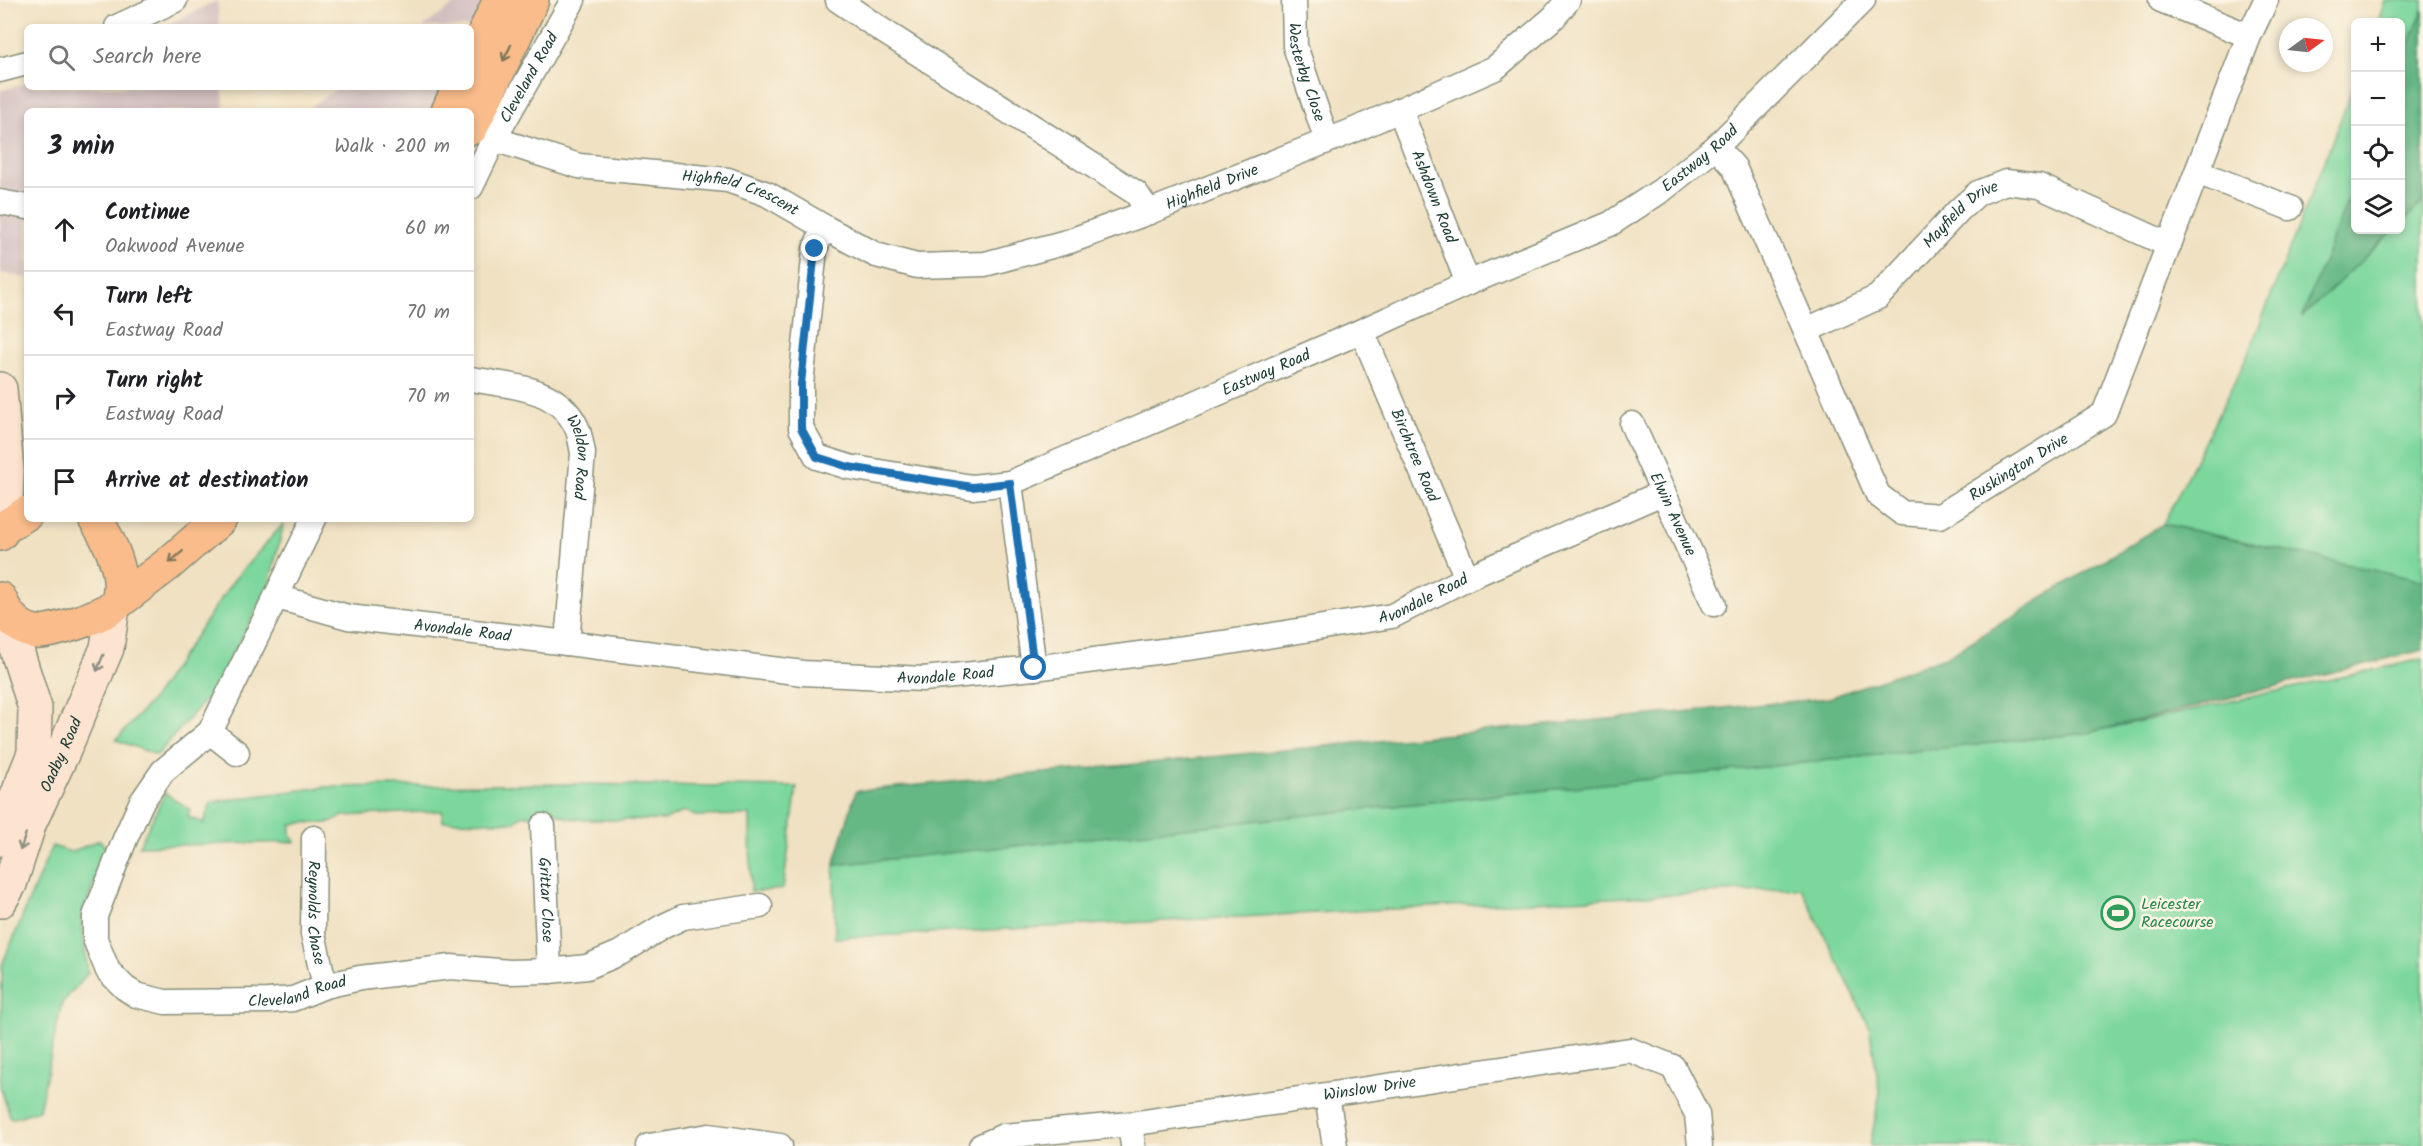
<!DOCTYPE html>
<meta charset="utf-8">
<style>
:root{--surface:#fff;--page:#f2f2f2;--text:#202124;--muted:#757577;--line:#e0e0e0}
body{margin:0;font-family:Kalam,sans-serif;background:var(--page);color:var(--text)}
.controls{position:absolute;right:18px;top:18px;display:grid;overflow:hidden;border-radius:9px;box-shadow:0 3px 9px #0003}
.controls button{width:54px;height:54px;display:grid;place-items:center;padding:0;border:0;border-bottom:2px solid var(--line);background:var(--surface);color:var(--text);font:30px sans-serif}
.compass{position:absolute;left:2279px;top:18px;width:54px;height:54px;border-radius:50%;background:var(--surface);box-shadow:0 3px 9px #0003;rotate:75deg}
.stop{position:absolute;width:18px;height:18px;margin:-14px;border:4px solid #1f6fb2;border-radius:50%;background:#fff}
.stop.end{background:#1f6fb2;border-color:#fff;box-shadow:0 2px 6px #0008}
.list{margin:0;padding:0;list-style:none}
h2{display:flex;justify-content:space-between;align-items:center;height:78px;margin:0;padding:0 24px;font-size:26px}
h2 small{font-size:20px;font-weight:400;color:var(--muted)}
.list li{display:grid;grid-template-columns:39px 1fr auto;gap:18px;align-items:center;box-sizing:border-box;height:84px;padding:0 24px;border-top:2px solid var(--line)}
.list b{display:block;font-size:22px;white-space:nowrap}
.list p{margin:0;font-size:20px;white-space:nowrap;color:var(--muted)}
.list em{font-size:20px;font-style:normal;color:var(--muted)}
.icon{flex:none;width:33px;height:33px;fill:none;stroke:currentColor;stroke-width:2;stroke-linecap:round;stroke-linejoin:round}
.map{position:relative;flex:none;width:2423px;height:1146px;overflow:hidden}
.search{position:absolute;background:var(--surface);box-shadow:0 3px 9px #0003;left:24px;top:24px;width:450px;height:66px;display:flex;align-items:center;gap:15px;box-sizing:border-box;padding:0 21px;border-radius:9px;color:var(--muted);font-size:22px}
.panel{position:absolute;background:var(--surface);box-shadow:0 3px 9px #0003;left:24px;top:108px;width:450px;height:414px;border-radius:9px}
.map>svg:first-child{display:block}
</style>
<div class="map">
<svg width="2423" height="1146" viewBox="0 0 2423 1146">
<rect width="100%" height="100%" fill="#fcf5e5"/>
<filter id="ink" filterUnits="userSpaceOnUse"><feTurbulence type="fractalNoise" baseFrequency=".0167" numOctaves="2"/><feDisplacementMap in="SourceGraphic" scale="12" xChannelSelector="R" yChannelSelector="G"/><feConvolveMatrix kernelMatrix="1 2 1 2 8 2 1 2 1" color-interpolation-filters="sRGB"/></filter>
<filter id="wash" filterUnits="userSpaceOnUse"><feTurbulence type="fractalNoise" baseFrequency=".008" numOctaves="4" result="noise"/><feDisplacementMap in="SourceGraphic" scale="24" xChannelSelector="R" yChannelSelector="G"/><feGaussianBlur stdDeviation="1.35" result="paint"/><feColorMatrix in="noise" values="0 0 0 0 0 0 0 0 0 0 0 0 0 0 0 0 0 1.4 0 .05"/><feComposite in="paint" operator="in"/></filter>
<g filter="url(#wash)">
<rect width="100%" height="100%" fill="#f0e1c2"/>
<g fill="#d2bfc0">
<polygon points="461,0 485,0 471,27 423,27"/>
<polygon points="217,1 219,27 162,27 181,18"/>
<polygon points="27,83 27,87 223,87 224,111 27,111 27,194 0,189 0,91"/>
<polygon points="339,87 448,87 438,111 305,111"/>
<polygon points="0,214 27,218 27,278 0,273"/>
</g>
<g fill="#7cd79d" stroke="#4e8a68" stroke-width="1.5">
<polygon points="2385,0 2423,0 2423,581 2163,524 2246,359 2355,83 2356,230 2400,230 2400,22 2378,22"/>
<polygon points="284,523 268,589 213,691 157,755 116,740 152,700 233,581"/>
<polygon points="2423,659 2423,1146 1870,1146 1880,1092 1869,1026 1801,888 835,938 834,865 2087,733"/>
<path d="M568,784L797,787L783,889L751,892L750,815L695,816L685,811L665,820H587L567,818L558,813L536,817L530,815L521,816L514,822L443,821L442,811L343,816C320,831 311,817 291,825V835L295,842L139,846L165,793L190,810L188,817L204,823L211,802L324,787Z"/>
<polygon points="100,840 107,849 81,918 88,973 62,1003 39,1110 11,1119 0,1086 2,965 52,846 71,852"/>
</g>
<g fill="#65b884" stroke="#427a5c" stroke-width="1.5">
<polygon points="2423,9 2423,202 2401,224 2401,66"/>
<polygon points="2355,181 2356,230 2394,230 2302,317"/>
<polygon points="2163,524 2423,581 2423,650 2087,733 834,865 856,791 1829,698 1948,656"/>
</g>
</g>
<g filter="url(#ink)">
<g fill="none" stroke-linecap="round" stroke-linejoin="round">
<defs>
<g id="minor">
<path id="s1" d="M838,0L880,29L1136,193L1149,212L1352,131L1495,68L1554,17L1568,0"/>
<path id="s2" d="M1294,0L1295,46L1327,141"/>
<polyline points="2161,0 2249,36"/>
<polyline points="117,27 175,0"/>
<polyline points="0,70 27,63"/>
<path id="s3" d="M1400,110L1468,283"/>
<path id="s4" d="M494,139L579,166L728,180L767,194L824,227L876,255L917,266L985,264L1070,241L1149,212"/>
<path id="s5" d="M1716,147L1734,167L1878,495L1902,513L1940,516L2104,414L2249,36L2266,0"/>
<polyline points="2197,172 2290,208"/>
<path id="s6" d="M471,187L494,139L573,0"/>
<polyline points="0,202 27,207"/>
<path id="s7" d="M824,227L815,249L801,384V428L817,457L849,467L972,487L1010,483L1362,331L1468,283L1610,224L1662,190L1716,147L1863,0"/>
<path id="s8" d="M1807,330L1878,297L1959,210L1978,193L2006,182L2039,186L2169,245"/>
<path id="s9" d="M1362,331L1467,578"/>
<path id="s10" d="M471,379C509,386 557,386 576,426C580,433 581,444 583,453L567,643"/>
<path id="s11" d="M1632,424L1714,604"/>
<polyline points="1010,483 1034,668"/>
<path id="s12" d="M314,519L210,732L163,771L141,803L125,839L95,916V939L108,971L125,988L136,995L165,1002L268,1001L293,999L325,986L360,978L451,967L510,972L549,971L587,967L620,953L662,927L683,917L760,906"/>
<path id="s13" d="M277,597L348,617L567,643L803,673L923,679L1034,668L1223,643L1392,616L1467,578L1662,493"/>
<polyline points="210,732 237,753"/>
<path id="s14" d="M543,826L549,971"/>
<path id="s15" d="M314,838L313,934L325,986"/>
<polyline points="1327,1096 1335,1146"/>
<polyline points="1130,1124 1133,1146"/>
<polyline points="649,1146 709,1136 780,1146"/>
<path id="s16" d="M981,1146L1004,1136L1130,1124L1630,1050L1673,1067L1697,1114L1700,1146"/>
</g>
<g id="secondary">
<polyline points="0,389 7,471 5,527"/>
<polyline points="0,839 34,753 35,708 5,613"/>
<path id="s17" d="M0,901L10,884L30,822L64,750L107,648L113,607"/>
</g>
<g id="primary">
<polyline points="471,62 500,0"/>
<polyline points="448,111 459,87"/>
<polyline points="471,128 532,0"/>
<polyline points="0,534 5,527 27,513"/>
<path d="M0,599C6,614 18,630 36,632C48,634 112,614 117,602C128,577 109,539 95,519"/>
<polyline points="117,603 167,565 220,519"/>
</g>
</defs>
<use href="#minor" stroke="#888f7b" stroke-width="27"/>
<use href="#secondary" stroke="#888f7b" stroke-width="36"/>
<use href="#primary" stroke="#888f7b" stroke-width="36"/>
<use href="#minor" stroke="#fff" stroke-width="24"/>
<use href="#secondary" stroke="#fde4d0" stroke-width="33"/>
<use href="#primary" stroke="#f9bc8a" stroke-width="33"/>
</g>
<defs><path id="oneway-shaft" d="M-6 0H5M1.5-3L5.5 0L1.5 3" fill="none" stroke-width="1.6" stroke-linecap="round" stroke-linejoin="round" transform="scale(1.5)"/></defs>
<g stroke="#81765b">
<use href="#oneway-shaft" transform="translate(507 53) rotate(116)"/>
<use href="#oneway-shaft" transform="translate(176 557) rotate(139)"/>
</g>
<g stroke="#8e9082">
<use href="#oneway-shaft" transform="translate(100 663) rotate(112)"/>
<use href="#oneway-shaft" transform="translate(23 842) rotate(108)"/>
</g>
</g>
<g fill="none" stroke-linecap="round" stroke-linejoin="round" filter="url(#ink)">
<polyline stroke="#1f6fb2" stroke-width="8" points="815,249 801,384 801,428 817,457 849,467 972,487 1010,483 1034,668"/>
</g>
<defs>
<symbol id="stadium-ring" viewBox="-11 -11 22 22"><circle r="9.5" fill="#fcf5e5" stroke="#2e9e5b" stroke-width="1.5"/><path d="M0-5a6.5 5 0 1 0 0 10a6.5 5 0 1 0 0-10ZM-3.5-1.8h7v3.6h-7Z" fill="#2e9e5b"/></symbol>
</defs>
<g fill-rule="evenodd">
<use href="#stadium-ring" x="2099" y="894" width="38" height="38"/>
</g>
<g text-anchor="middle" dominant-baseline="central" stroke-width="5" stroke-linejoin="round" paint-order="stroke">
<g font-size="16" fill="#1f3d34" stroke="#fcf5e5">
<text stroke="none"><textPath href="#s2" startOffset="74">Westerby Close</textPath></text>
<text stroke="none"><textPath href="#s6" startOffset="124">Cleveland Road</textPath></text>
<text stroke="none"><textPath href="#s7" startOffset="1198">Eastway Road</textPath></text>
<text stroke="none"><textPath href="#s1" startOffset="446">Highfield Drive</textPath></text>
<text stroke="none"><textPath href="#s4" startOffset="254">Highfield Crescent</textPath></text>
<text stroke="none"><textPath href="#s3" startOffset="93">Ashdown Road</textPath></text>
<text stroke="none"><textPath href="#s8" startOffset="196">Mayfield Drive</textPath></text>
<text stroke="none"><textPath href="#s7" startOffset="712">Eastway Road</textPath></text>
<text stroke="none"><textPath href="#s9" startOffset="135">Birchtree Road</textPath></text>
<text stroke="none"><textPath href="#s10" startOffset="152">Weldon Road</textPath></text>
<text stroke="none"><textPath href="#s5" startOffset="546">Ruskington Drive</textPath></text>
<text stroke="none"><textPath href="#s11" startOffset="99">Elwin Avenue</textPath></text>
<text stroke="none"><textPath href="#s13" startOffset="1161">Avondale Road</textPath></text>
<text stroke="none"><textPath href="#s13" startOffset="189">Avondale Road</textPath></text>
<text stroke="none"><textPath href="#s13" startOffset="675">Avondale Road</textPath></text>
<text stroke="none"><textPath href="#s17" startOffset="159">Oadby Road</textPath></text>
<text stroke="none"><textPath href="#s14" startOffset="74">Grittar Close</textPath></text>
<text stroke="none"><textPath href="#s15" startOffset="75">Reynolds Chase</textPath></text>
<text stroke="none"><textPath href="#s12" startOffset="717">Cleveland Road</textPath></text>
<text stroke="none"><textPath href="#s16" startOffset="394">Winslow Drive</textPath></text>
</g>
<g font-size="16" fill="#27864d" stroke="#fcf5e5" text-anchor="start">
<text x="2141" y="904">Leicester<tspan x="2141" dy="18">Racecourse</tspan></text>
</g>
</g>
</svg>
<div class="controls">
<button>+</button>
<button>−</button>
<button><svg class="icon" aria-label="locate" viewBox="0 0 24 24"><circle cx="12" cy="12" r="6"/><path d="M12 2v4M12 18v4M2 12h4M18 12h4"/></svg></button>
<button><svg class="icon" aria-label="layers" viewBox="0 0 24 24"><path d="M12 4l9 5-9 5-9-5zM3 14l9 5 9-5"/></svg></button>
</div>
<svg class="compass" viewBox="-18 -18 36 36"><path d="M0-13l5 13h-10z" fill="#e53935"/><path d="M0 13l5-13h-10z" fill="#757577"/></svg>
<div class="stop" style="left:1034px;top:668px"></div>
<div class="stop end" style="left:815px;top:249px"></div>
<div class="search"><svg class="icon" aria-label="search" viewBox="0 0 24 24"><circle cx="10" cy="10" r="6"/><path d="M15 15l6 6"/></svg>Search here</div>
<section class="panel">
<h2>3 min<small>Walk · 200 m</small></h2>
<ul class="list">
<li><svg class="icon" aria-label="ahead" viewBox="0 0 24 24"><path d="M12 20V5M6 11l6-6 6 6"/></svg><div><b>Continue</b><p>Oakwood Avenue</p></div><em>60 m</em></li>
<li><svg class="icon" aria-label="left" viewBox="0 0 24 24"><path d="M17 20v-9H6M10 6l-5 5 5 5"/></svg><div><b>Turn left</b><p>Eastway Road</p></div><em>70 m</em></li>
<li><svg class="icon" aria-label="right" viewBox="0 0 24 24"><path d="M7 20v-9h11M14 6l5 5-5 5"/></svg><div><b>Turn right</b><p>Eastway Road</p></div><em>70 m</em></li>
<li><svg class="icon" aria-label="arrive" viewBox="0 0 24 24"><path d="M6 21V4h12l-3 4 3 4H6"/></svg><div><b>Arrive at destination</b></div></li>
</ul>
</section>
</div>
